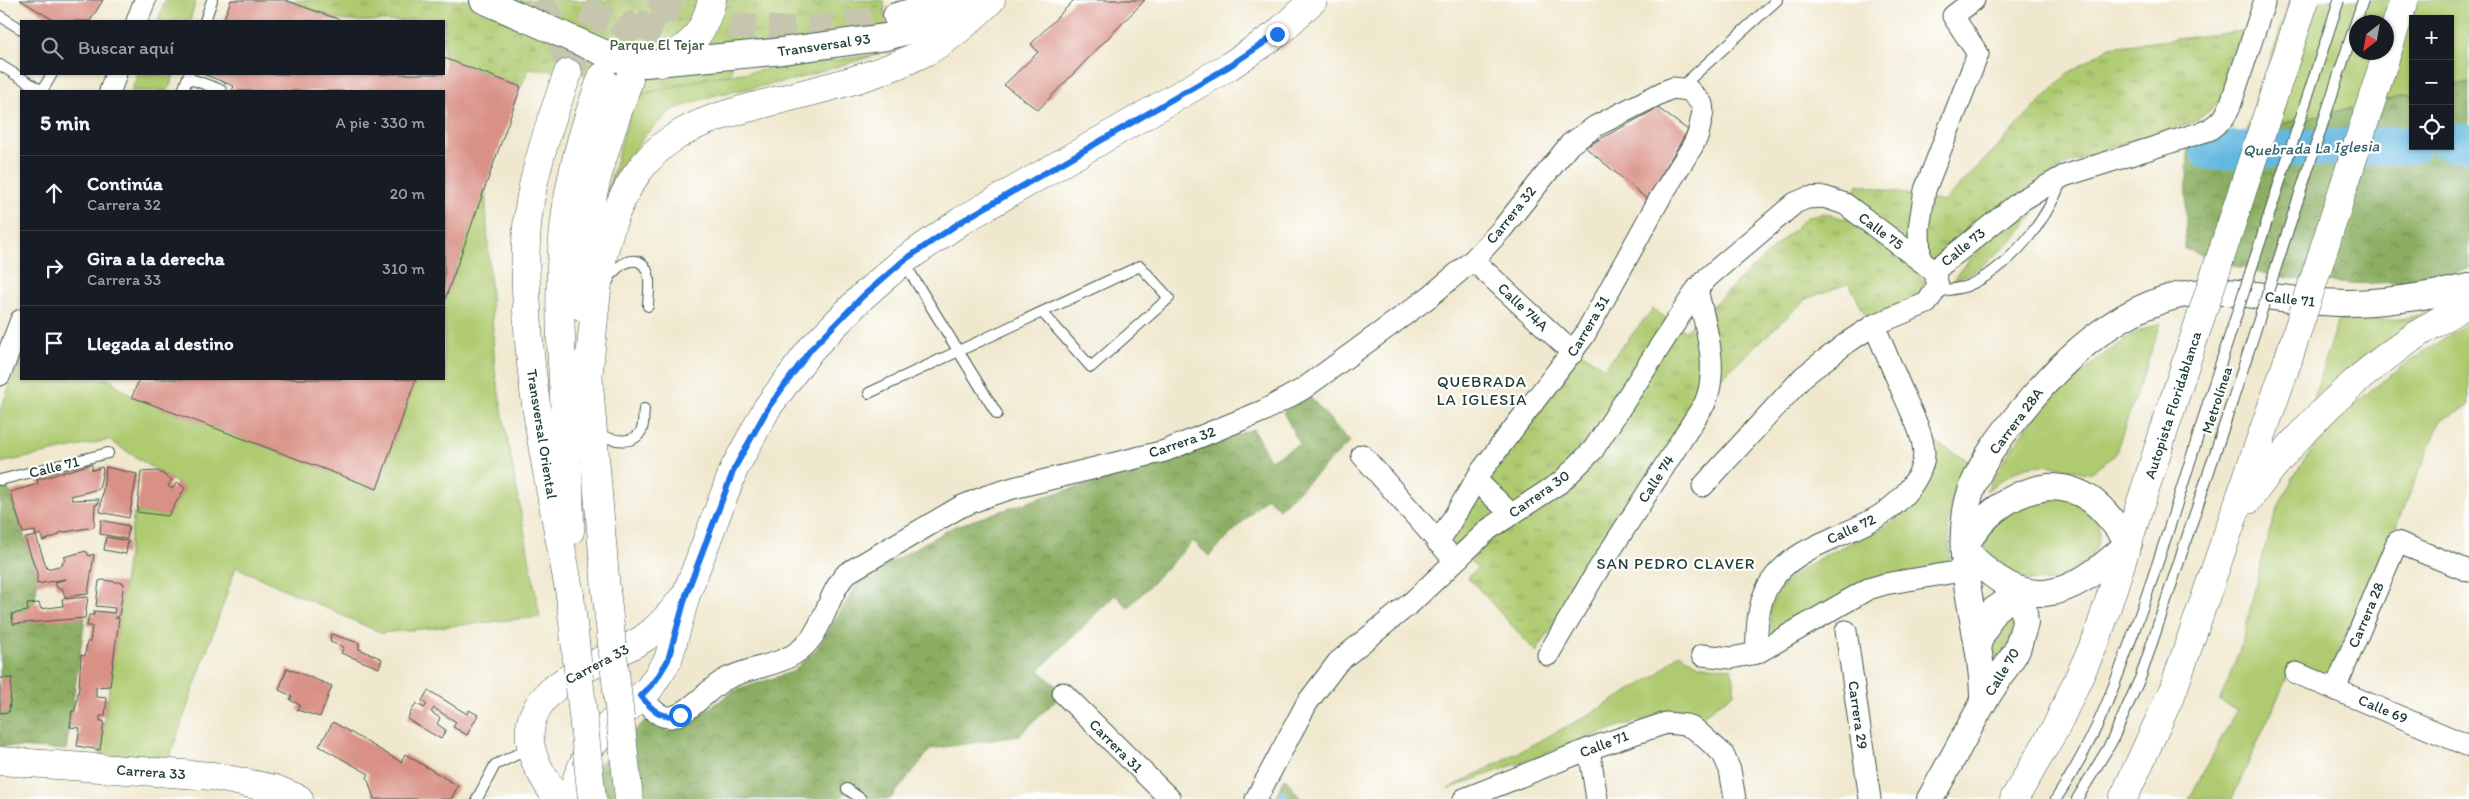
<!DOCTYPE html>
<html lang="es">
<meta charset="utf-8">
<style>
:root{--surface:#171b24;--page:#242831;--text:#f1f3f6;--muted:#9ea1a6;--line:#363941}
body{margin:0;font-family:Itim,sans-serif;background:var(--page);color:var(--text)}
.controls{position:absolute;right:15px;top:15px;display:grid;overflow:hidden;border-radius:0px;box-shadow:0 1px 4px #0004}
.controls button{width:45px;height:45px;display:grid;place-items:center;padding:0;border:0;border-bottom:1px solid var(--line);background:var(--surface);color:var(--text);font:25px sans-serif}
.compass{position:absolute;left:2349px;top:15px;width:45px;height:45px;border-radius:50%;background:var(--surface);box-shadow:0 1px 4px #0004;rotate:211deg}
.stop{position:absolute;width:15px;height:15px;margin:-11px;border:4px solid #1a73e8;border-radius:50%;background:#fff}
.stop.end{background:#1a73e8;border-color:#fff;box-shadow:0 1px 5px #0008}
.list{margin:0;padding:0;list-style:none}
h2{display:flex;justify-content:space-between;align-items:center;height:65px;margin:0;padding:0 20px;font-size:21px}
h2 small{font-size:16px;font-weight:400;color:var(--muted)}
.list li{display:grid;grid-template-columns:32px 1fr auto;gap:15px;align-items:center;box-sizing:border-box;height:75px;padding:0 20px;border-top:1px solid var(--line)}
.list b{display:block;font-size:19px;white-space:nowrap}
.list p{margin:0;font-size:16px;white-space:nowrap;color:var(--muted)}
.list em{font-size:16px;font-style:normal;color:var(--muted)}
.icon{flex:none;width:28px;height:28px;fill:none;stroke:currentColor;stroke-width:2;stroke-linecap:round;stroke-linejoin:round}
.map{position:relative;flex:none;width:2469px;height:799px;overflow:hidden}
.search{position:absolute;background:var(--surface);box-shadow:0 1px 4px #0004;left:20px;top:20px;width:425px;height:55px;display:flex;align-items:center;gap:12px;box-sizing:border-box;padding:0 18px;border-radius:0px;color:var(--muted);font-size:19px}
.panel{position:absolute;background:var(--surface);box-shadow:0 1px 4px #0004;left:20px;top:90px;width:425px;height:290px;border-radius:0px}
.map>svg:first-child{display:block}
</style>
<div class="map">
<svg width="2469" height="799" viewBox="0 0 2469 799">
<defs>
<pattern id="forest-crowns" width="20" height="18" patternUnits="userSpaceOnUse" patternTransform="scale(1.25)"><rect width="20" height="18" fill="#8bae62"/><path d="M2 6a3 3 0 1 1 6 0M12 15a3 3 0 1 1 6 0" fill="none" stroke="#718f52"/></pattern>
<pattern id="park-tufts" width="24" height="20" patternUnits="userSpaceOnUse" patternTransform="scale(1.25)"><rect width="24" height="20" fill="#afca70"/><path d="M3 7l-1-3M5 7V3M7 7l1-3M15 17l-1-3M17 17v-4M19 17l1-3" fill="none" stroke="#8ea55d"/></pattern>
</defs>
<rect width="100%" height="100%" fill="#fff"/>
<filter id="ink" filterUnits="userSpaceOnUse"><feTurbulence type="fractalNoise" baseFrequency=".02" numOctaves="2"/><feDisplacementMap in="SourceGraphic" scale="10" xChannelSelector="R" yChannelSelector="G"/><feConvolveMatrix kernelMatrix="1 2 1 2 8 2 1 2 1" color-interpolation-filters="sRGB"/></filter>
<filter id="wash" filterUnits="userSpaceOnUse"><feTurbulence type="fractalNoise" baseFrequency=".0096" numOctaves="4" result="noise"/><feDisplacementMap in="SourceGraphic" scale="20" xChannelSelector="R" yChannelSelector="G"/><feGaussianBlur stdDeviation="1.12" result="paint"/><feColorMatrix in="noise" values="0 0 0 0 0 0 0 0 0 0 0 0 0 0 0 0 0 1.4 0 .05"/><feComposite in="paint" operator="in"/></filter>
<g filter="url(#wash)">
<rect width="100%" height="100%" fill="#f0e8ce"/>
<g fill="#afca70" stroke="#678452" fill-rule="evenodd">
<polygon points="165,0 196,0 190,21 158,21"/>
<path d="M2290,0H2469V82L2450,86V19H2413V94L2247,131ZM2356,22H2386V52H2356Z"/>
<polygon points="879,54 797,79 712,96 672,110 645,135 607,193 635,96 707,78"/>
<polygon points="138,74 174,74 168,91 131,91"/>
<polygon points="485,187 495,371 540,617 381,633 236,567 169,759 100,754 134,512 168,516 185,488 109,440 0,463 0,410 21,359 21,379 111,379 115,384 133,397 377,489 416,379 444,379 444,302"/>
<path d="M2050,193C2022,232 1996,263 1951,282C1978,246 2012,217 2050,193Z"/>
<polygon points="2432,312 2311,407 2337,321 2401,319"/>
<path d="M2469,322V406L2441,420L2400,517L2328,675L2294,662L2232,799H2189L2237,710L2219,701C2225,686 2233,671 2238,656C2253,609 2258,559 2276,513C2313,421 2390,374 2469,322Z"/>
<path d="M2161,323L2115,455L2089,474C2068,469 2044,461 2023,468C2010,473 1997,484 1986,491L2008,454L2039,411L2103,355L2135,333Z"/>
<path d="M1933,441L1969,461L1953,494L1948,522L1950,564L1774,638C1748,563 1869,548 1907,510C1928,490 1930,467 1933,441Z"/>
<polygon points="2066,494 2099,523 2099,541 2090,559 2060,582 2014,579 1986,553 1985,543 1987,531 2007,508"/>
<polygon points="2012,611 2014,633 1994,669 1989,648 1994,620"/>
<polygon points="1679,653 1699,665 1731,668 1735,692 1697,719 1663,715 1623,725 1448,789 1581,719 1657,675"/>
</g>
<g fill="url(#forest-crowns)" stroke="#55764b">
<path d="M2469,82V269C2399,287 2332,288 2262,273C2236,267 2211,257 2185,249L2188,145L2413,94V146H2450V86Z"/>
<polygon points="1309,396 1350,442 1279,509 1267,497 1209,556 1193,541 1128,608 1115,595 1039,670 1063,693 1019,736 931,749 890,799 861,799 847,789 840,799 586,799 595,768 648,718 659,728 669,732 690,722 734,691 792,672 816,650 861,579 953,527 1046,496 1142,470 1253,429 1270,460 1300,444 1283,412"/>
<polygon points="8,488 38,577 32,622 85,618 66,750 0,746 0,490"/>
<polygon points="1285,778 1301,799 1275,799"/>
</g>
<g fill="url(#park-tufts)" stroke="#678452">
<polygon points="285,0 879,0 884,1 886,31 737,47 730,75 707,78 635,96 629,80 529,68 521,87 444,58 444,21 344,21"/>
<polygon points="2242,31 2222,99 2209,111 2194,122 2114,146 2065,165 1919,273 1926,285 1914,300 1867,318 1849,283 1806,299 1700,398 1536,652 1468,577 1477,568 1448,539 1494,469 1580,351 1604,368 1653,309 1685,331 1808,216 1824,213 1845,219 1858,184 1944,202 2067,74 2110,47"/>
</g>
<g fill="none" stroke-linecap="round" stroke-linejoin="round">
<polyline stroke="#63b8df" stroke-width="6" points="1281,799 1284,793"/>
<g stroke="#63b8df" stroke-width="38">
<polyline points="2450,143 2469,143"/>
<polyline points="2209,151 2413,145"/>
</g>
</g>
<g id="blocks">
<g fill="#d99186">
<polygon points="20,0 103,0 90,21 55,21"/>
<polygon points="231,0 285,0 343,21 223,21"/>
<polygon points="1074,0 1145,0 1038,110 1004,85 1038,52 1031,44"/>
<polygon points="444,58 521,87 444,302 444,91 232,91 234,86 203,74 444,74"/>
<polygon points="1658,108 1688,130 1647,199 1585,147"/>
<polygon points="139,379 416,379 377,489 132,397"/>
<polygon points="92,464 92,470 102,467 103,470 99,489 71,496 72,500 99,499 98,504 95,505 94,527 59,533 59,535 43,541 41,534 36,536 35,531 23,533 10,492 38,484 37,480"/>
<polygon points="106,467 137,474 129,518 100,512"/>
<polygon points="158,471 172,480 168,486 172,489 177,482 185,488 168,516 137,512 141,472"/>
<polygon points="101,520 129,526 127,539 100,534"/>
<polygon points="36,536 47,569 63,565 62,562 66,560 64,557 86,551 89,556 94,554 88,594 65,597 62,588 57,588 55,582 66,579 37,584 37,573 25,538"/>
<polygon points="106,537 128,541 126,554 104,550"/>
<polygon points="103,580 124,583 119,616 115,618 119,618 110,686 96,687 96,697 107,698 105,716 100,716 100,721 104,721 100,750 77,746 80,728 70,727 72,711 75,711 79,687 81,655 85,656 87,642 90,642 92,626 87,626 89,615 94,615 94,611 114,613 115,608 96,606 99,581"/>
<polygon points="88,597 85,618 13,624 12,614 28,611 27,604 39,603 41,609 63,606 62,599"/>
<polygon points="331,634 359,643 359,649 382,659 379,668 341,653 344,647 330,642"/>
<polygon points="287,668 332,686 320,717 297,710 300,705 290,700 292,696 279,690"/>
<polygon points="0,678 12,678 9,712 0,713"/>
<polygon points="428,690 467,714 469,710 478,715 467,735 453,727 456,722 434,708 431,712 440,718 437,724 446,730 441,739 407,719 416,703 424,708 427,705 422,701"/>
<polygon points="333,722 401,762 405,754 458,786 451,799 374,799 367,777 369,774 319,746"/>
</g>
</g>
</g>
<g filter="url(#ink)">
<use href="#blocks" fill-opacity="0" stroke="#3e574b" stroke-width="1"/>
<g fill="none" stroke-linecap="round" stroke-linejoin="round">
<path stroke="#c6c6af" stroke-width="26" stroke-dasharray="26 13" stroke-linecap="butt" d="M656,0C682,10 709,20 736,25C789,35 844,25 896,16"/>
<g stroke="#c6c6af" stroke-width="28" stroke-dasharray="28 14" stroke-linecap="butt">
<path d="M537,0C556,20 566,46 568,73"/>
<polyline points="572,66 603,0"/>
<path d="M602,77C614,37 633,15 676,7"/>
<polyline points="629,80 657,5"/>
</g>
<defs>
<g id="service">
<polyline points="0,16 21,29"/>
<polyline points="205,21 212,0"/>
<polyline points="0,65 42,91 52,74"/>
<polyline points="188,78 221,90"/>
<polyline points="1680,88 1777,0"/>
<polyline points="183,91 189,74"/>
<polyline points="903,261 997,414"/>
<path d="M608,281C615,264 641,249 648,274C651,283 648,297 648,306"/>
<path d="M1937,292C1946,290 1958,289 1967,286C2010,268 2045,223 2062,180"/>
<polyline points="869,393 1140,266 1169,298 1091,367 1042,312"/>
<path d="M596,434C610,439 634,448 642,429C644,423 643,415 644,409"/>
<polyline points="0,480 108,453"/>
<polyline points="847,789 861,799"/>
<polyline points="477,799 495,765 530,748"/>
<path d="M2056,799C2096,739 2115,685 2139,617C2166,542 2189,466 2212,390"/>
<polyline points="2077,799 2111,743 2141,676 2233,399"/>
</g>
<g id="minor">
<polyline points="137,21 145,0"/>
<polyline points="110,91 116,74"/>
<polyline points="1473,260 1573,353"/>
<polyline points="1920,260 1919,228 1925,190 1978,54 1953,16 1974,0"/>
<polyline points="1934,271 2022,200 2064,176 2209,130 2224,118 2230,106 2265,0"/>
<polyline points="0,375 21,320"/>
<polyline points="1362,455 1448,553"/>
<polyline points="1476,480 1511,514"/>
<polyline points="1846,631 1870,799"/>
<path d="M1757,653C1756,630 1757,603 1770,583C1796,544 1846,538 1882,514C1901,502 1924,476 1924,453C1923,435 1914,418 1907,402C1896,377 1885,351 1874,325"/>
<path d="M1548,655L1596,573L1705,403C1720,367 1705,326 1697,289"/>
<polyline points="1702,655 1731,658 1757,653 1868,589 1885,584 1967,570"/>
<polyline points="2296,673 2469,746"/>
<polyline points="2335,689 2397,542 2469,571"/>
<polyline points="1063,693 1170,799"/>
<path d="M641,696C649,705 657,718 671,717C688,715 708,689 724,680C753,664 788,668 810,640C826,620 829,592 847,573L960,507L987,496L1013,488L1165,451L1263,411L1303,389L1429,297L1473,260L1502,229L1570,144L1596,126L1665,91L1673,88L1689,90L1702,104L1703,112L1698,135L1692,147L1660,198L1584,336L1482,470L1438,543"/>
<polyline points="1589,749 1597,799"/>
<polyline points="1256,799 1307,703 1338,662 1412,602 1489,529 1561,482 1593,450 1697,289 1708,277 1795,203 1807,198 1824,197 1845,204 1934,271 1938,286 1927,303 1874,325 1848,342 1804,376 1703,486"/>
<polyline points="1464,799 1589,749 1666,723 1686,725 1696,730 1723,754 1730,770 1735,799"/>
</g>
<g id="tertiary">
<polyline points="483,0 618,59 645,64 774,52 886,37 928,26 981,0"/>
<polyline points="896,16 921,9 939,0"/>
<path d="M2049,487C2091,487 2106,513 2129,543C2067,600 2026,617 1964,548C1982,515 2012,491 2049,487Z"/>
<path d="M1983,703C1984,639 1955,575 1966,511C1973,468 2005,430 2032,398C2081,340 2146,286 2226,292C2266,295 2305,303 2346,303C2388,303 2428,296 2469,287"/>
<polyline points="1930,799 1983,703 2017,650 2025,623 2022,591 1994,610 1979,641"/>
</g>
<g id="secondary">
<path d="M661,63C692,45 703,36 712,0"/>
<path d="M568,73C553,113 539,154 531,196C524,234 525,272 527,310C531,407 553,500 570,595"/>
<path d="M583,307C577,226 602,155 629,80"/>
<polyline points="587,360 606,590"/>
<path d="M588,378C594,327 595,272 612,224C623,190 644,156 675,137C699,121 729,113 756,106C810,91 869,80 919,55C947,42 969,21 991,0"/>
<path d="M570,531C570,430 553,328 564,228C569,176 584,126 602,77"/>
<polyline points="0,761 212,776 275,789 299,799"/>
<path d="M556,799C548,782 534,766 531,747C518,685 603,664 643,639C659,628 671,614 683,598"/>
<polyline points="572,799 577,778 590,748 608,726 649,689 668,660 686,595 734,469 767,408 811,349 863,296 903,261 961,221 1228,67 1277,34 1313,0"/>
</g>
<g id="trunk">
<path d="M2248,500C2308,416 2379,353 2469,303"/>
<polyline points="2014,799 2056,727 2097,638 2191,347"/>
<polyline points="2123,799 2173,690 2288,360"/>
</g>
</defs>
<use href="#service" stroke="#3e574b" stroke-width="12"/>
<use href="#minor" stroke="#3e574b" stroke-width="23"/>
<use href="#tertiary" stroke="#3e574b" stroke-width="28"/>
<use href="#secondary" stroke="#3e574b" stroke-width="29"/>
<use href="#trunk" stroke="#3e574b" stroke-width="29"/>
<use href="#service" stroke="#fff" stroke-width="10"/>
<use href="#minor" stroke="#fff" stroke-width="21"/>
<use href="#tertiary" stroke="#fff" stroke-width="26"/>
<use href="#secondary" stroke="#fff" stroke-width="28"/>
<use href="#trunk" stroke="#fff" stroke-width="28"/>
<defs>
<g id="service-bridge">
<polyline points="2212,390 2339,0"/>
<polyline points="2233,399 2363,0"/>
</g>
<g id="secondary-bridge">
<polyline points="606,590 629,799"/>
<polyline points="570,595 592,799"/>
</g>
<g id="trunk-bridge">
<polyline points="2191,347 2305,0"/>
<polyline points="2288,360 2404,0"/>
</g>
</defs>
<use href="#service-bridge" stroke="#3e574b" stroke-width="12" stroke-linecap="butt"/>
<use href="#secondary-bridge" stroke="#3e574b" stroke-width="29" stroke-linecap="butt"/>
<use href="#trunk-bridge" stroke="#3e574b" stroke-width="29" stroke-linecap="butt"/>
<use href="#service-bridge" stroke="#fff" stroke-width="10"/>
<use href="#secondary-bridge" stroke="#fff" stroke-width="28"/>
<use href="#trunk-bridge" stroke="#fff" stroke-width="28"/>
</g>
</g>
<g fill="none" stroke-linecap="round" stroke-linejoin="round" filter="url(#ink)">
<path stroke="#1a73e8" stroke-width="6" d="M680,715C661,719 652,710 641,696L656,680L668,660L686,595L734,469L768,408L811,349L863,296L903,261L962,221L1228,67L1277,34"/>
</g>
<g text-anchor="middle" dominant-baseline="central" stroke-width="4.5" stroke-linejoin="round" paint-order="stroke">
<g font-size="15" fill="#436043" stroke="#fff">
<text x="657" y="45">Parque El Tejar</text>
</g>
<g font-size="15" fill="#1f3d34" stroke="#fff">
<text transform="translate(824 45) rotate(-8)">Transversal 93</text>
<text transform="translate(1511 215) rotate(-51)">Carrera 32</text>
<text transform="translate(1881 231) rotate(37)">Calle 75</text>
<text transform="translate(1963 247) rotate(-39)">Calle 73</text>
<text transform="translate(2290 299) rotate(6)">Calle 71</text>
<text transform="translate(1523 307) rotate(43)">Calle 74A</text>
<text transform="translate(1588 326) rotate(-59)">Carrera 31</text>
<text transform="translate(2217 400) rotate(-72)">Metrolínea</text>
<text transform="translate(2173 405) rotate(-72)">Autopista Floridablanca</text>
<text transform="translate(2016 421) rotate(-53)">Carrera 28A</text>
<text transform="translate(542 434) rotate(81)">Transversal Oriental</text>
<text transform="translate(1182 442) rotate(-19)">Carrera 32</text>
<text transform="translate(54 467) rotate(-14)">Calle 71</text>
<text transform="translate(1656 479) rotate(-57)">Calle 74</text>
<text transform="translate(1539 494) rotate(-35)">Carrera 30</text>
<text transform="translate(1851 529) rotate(-25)">Calle 72</text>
<text transform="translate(2366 615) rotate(-67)">Carrera 28</text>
<text transform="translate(597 664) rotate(-28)">Carrera 33</text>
<text transform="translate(2002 672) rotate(-59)">Calle 70</text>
<text transform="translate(2383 709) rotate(23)">Calle 69</text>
<text transform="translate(1858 715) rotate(82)">Carrera 29</text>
<text transform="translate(1604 744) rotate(-21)">Calle 71</text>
<text transform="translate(1116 746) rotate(45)">Carrera 31</text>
<text transform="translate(151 772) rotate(4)">Carrera 33</text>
</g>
<g font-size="16" font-style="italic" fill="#336267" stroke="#fff">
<text transform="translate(2311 148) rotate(-2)">Quebrada La Iglesia</text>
</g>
<g font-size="16" letter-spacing="1" fill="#1f3d34" stroke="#fff">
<text x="1482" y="381">QUEBRADA<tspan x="1482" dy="18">LA IGLESIA</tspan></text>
<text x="1676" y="563">SAN PEDRO CLAVER</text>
</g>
</g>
</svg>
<div class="controls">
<button>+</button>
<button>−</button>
<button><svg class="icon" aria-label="locate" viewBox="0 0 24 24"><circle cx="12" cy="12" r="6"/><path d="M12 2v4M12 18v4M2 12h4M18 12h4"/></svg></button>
</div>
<svg class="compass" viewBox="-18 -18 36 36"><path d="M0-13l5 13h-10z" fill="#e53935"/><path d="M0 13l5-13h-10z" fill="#9ea1a6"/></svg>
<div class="stop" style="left:680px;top:715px"></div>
<div class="stop end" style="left:1277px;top:34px"></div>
<div class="search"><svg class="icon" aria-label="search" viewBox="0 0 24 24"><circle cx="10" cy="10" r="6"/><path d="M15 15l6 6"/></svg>Buscar aquí</div>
<section class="panel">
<h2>5 min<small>A pie · 330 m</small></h2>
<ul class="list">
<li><svg class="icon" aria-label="ahead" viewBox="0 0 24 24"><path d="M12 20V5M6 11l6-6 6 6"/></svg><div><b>Continúa</b><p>Carrera 32</p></div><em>20 m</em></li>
<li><svg class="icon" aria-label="right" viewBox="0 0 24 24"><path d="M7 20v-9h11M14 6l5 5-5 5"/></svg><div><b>Gira a la derecha</b><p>Carrera 33</p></div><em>310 m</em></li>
<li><svg class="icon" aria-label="arrive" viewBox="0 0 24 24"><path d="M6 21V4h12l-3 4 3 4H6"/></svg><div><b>Llegada al destino</b></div></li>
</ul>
</section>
</div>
